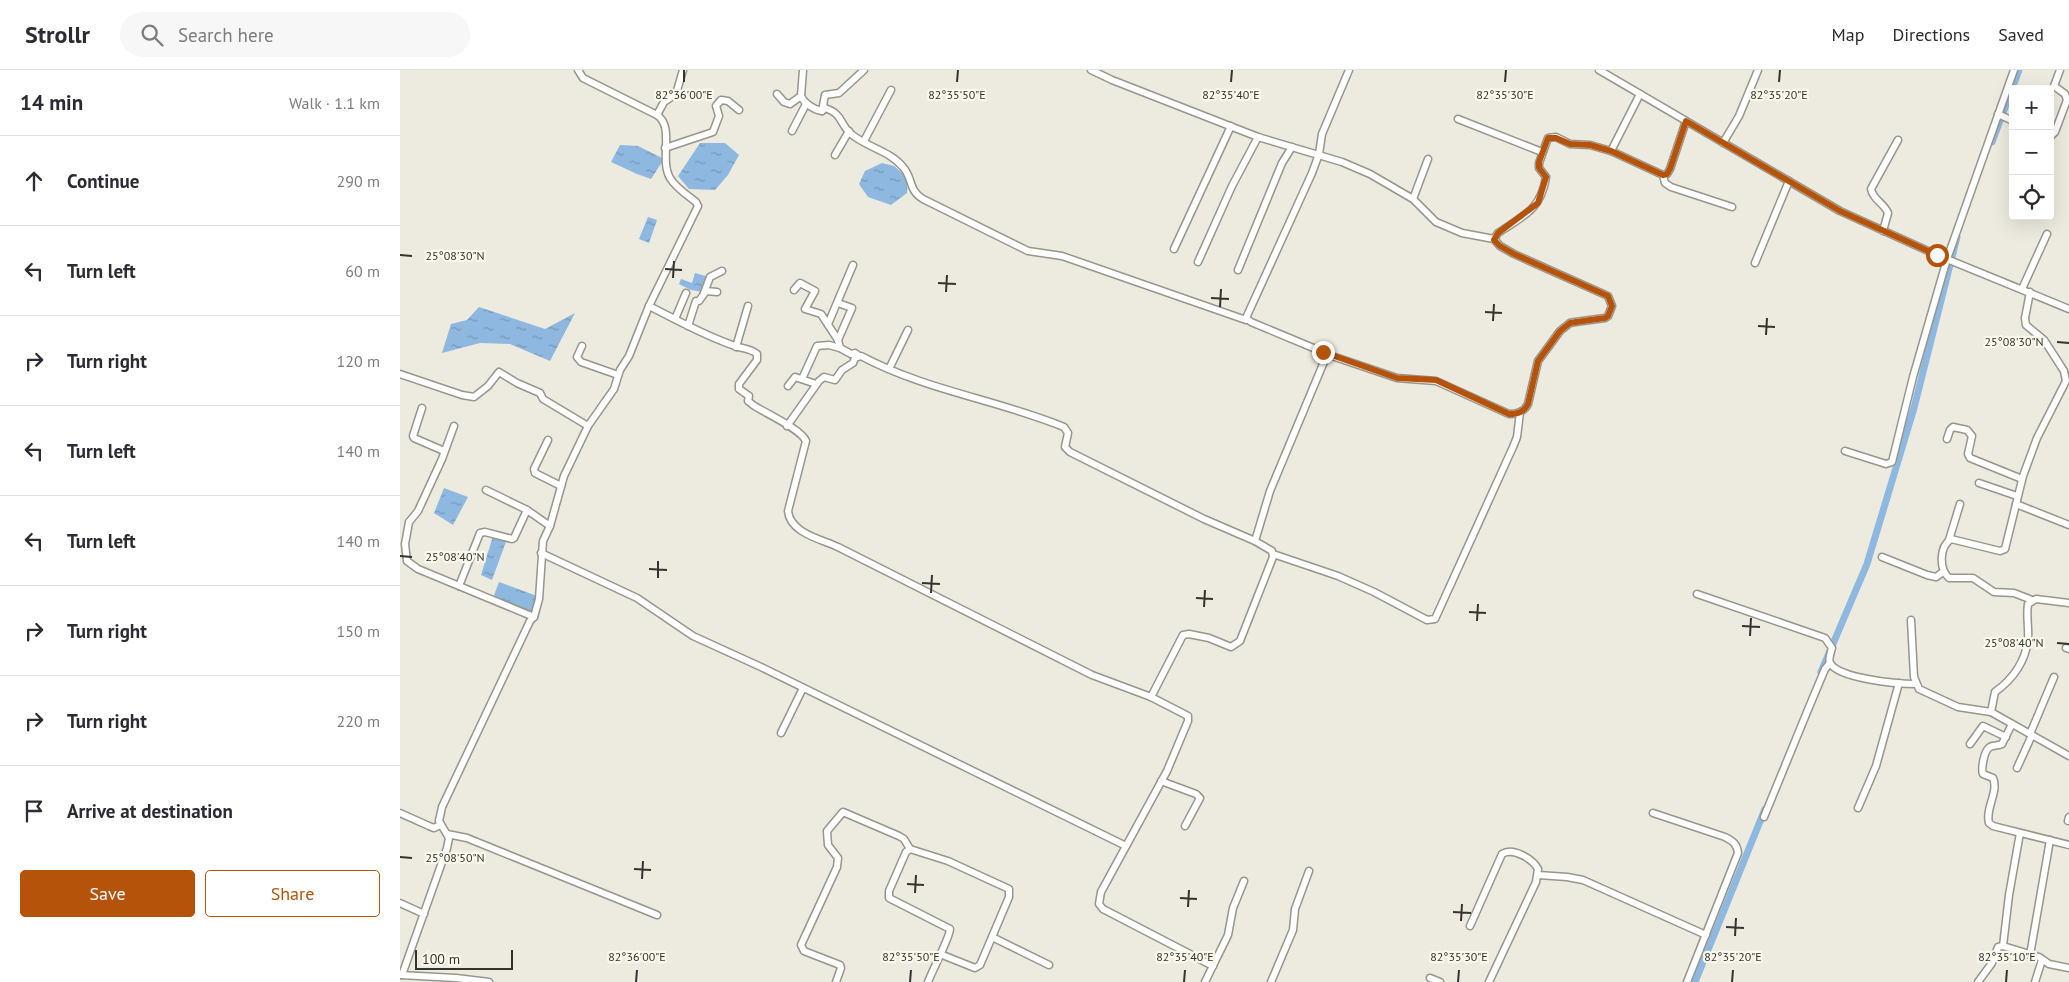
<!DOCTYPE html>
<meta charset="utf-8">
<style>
:root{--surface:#fff;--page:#f7f7f7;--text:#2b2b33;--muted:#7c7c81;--line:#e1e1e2;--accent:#b45309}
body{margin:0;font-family:"PT Sans",sans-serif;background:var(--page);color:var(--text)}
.controls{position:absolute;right:15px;top:15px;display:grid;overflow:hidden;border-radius:5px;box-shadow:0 5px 20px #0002}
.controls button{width:45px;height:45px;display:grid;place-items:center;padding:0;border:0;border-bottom:1px solid var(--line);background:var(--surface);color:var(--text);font:25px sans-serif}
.scale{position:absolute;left:15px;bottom:12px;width:98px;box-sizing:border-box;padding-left:5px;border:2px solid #34332f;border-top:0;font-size:14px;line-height:18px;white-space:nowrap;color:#34332f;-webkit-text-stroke:4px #faf8ec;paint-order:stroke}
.stop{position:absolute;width:15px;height:15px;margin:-11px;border:4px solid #b45309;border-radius:50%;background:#fff}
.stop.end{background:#b45309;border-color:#fff;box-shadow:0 1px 5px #0008}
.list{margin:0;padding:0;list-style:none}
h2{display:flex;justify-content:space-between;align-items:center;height:65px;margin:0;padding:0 20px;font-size:21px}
h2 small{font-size:16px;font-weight:400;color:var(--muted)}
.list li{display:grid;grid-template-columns:32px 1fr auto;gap:15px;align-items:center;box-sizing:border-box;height:90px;padding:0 20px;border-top:1px solid var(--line)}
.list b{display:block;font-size:19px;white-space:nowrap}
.list em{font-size:16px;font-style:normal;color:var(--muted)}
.actions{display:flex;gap:10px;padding:15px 20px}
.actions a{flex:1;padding:11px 0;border:1px solid var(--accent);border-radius:5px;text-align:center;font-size:18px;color:var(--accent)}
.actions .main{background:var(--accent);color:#fff}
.icon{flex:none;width:28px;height:28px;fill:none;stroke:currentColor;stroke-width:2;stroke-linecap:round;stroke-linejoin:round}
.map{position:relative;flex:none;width:1669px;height:912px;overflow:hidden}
header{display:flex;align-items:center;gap:30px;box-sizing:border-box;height:70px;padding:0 25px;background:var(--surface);border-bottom:1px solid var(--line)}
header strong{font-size:24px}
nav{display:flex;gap:28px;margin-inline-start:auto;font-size:18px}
.search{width:350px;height:45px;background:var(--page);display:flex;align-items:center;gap:12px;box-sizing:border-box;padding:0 18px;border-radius:28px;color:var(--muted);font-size:19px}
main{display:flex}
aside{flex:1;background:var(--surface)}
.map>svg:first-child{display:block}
</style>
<header>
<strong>Strollr</strong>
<div class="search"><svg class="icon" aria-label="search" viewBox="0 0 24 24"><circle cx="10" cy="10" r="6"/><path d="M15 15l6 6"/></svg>Search here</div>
<nav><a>Map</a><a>Directions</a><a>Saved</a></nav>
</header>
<main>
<aside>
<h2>14 min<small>Walk · 1.1 km</small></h2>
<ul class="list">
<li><svg class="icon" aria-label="ahead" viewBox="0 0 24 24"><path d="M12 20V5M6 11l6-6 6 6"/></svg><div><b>Continue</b></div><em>290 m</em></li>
<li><svg class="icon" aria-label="left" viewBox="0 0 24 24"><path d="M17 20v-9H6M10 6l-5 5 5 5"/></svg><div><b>Turn left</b></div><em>60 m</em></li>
<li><svg class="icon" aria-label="right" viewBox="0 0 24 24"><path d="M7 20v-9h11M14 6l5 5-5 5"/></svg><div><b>Turn right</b></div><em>120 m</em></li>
<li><svg class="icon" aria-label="left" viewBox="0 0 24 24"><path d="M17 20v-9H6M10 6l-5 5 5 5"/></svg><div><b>Turn left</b></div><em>140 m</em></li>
<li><svg class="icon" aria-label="left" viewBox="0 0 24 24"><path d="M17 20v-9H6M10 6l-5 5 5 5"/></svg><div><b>Turn left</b></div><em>140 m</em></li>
<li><svg class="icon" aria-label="right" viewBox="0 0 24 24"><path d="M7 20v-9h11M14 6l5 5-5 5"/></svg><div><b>Turn right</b></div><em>150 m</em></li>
<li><svg class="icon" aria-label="right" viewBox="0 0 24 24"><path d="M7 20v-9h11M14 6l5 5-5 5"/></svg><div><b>Turn right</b></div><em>220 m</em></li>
<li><svg class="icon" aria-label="arrive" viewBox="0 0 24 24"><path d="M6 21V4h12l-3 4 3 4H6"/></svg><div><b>Arrive at destination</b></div></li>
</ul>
<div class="actions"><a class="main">Save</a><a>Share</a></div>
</aside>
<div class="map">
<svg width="1669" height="912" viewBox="0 0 1669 912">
<defs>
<pattern id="water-ripples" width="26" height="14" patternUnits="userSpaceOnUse" patternTransform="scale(1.25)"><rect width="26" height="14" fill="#8eb8e0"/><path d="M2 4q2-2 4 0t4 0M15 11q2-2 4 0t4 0" fill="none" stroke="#7596b6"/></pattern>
</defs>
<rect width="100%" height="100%" fill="#edeadf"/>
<g fill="url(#water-ripples)">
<polygon points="300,73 325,73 339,85 328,105 315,120 289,119 278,106"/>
<polygon points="220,75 238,76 264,89 251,109 237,104 211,92"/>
<polygon points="482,93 494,96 508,108 507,123 491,135 468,127 459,114 465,101"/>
<polygon points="248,147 257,150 249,173 239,169"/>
<polygon points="295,203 309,207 303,222 291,220 279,214 281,209 292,213"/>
<polygon points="79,237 145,259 175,243 150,291 110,274 80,273 42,283 51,254 67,250"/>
<polygon points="44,418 68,427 53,455 34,443"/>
<polygon points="93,466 107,469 92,510 81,505"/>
<polygon points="99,512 137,526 133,544 93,528"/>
</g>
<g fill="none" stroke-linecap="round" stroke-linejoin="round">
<g stroke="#8eb8e0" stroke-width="7">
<polyline points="1592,72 1619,0"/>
<polyline points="1421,602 1467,494 1514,338 1557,167"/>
<polyline points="1295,912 1365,739"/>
</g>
<defs>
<g id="minor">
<polyline points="178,0 183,8 257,45 264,32 276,24 283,0"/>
<path d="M403,0L401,26C404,33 414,40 422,41L425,38C443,44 439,53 450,63C465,77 489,80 503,97C513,108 508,120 523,129L628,181L662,186L846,250"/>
<polyline points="691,0 712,10 858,67 942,92 970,104 1013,129 1028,89"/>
<polyline points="1199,0 1440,141 1537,185 1669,239"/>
<polyline points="377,24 384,32 390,34 401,26"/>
<polyline points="422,41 425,25 439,23 464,0"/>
<polyline points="1598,44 1613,51"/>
<polyline points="1058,49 1142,82"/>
<polyline points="392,61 406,34"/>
<polyline points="1650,67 1655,62 1667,30 1665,24 1654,16 1660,0"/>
<polyline points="464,71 491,20"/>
<polyline points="1323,73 1339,46 1358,0"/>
<polyline points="265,78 313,62 319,46 316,36 321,30 328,31 339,40"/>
<polyline points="1211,81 1240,24"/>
<polyline points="435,85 449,61"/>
<polyline points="1263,105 1265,113 1271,117 1332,137"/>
<polyline points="1013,129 1036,152 1062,163 1094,169"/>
<path d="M1483,161L1488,143C1484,133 1473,130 1471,119L1498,70"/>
<polyline points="774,179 831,56"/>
<polyline points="798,192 832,116 858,67"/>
<polyline points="1355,193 1389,111"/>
<polyline points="838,200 882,93 892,77"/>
<polyline points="1622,219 1647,164"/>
<polyline points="394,220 400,213 415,221 405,239 421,244 438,270 440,278 451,284 455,283 459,286"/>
<path d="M1630,222L1625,248L1626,255L1644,270L1664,301L1666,311L1637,368L1623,406L1605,479L1600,481L1551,469C1539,477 1539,499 1549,508H1573L1594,522L1614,523L1632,530"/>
<polyline points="304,223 310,207 322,201"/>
<path d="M249,236C277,250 305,266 335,276C343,279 350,278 357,284V290L339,314V319L349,326L348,331L353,335C365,343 401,359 406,371L388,441C390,463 421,469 438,477L692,605L751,627L788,646V651L767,701L701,822L699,834L703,839L813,896"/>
<polyline points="275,249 286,223"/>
<polyline points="428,254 453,195"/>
<polyline points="288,256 296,231 299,231 306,221 317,222"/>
<polyline points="438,270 452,238 438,233"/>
<polyline points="182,276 177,287 181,292 218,305"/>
<polyline points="336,277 348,236"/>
<path d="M926,284L997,308L1036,311L1109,344C1118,344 1124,342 1128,334L1138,291L1160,261L1170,253L1175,252L1205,248L1208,246L1212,236L1208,226L1114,184L1100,176L1094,169L1098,163C1123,146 1141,140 1146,107L1139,98V93L1148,68L1156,67L1170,74L1190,75L1211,81L1263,105L1267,104L1270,99L1286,51"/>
<polyline points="489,299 508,260"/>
<polyline points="0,304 62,325 74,327 88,316 99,302 117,313 140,323 143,329 188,356"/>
<polyline points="402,309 417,276 429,275 440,278"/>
<polyline points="388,316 395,307 416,314"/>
<polyline points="22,338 13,366 14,368 44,381"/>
<polyline points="54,356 42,389 18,441 9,452 5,474 7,491 18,499 134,547"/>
<path d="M387,356L419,311L424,307L435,310L442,300L453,293L455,288L461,286C525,320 598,330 664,357L668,363L665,377L670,382L804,449L855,471"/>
<polyline points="1547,369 1550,360 1553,357 1567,360 1572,366 1568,384 1570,388 1622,409"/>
<polyline points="148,370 134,399 135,403 161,416"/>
<polyline points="1445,381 1486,394 1492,392 1513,307 1547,189 1614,0"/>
<polyline points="1579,413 1617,426"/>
<polyline points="86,420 127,440 150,456"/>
<polyline points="1616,434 1669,455"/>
<polyline points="1549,470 1560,434"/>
<polyline points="141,483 237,528 293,566 361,597 726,776"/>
<polyline points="873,484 938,506 974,522 1027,550 1035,549 1113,377 1117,367 1120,342"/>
<polyline points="1482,487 1527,505 1536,507 1543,502"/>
<polyline points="59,516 80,463 85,462 112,469 114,468 127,440"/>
<path d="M1297,524L1425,568L1432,578C1431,582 1428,589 1430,593C1439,609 1499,614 1516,614"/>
<polyline points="1511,550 1514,607 1519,619 1558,637 1591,642 1669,686"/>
<polyline points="1666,578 1669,579"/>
<polyline points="751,627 783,565 789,564 809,568 831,577 840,571 873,487 872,481 855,471 870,421 926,287 923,282 851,252 846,248 912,103 919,84 922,64 949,0"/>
<path d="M1591,642L1595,622C1613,609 1625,593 1628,570C1629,558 1626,546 1628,534L1636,529L1669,533"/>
<path d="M1612,654L1602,674C1598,676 1593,675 1590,677C1584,680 1581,699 1583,704L1593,708C1599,722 1585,738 1589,753L1593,756L1669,775"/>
<polyline points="381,663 403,618"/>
<polyline points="1630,664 1654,607"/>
<polyline points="1570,674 1583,656 1606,667"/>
<polyline points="1617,698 1632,665"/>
<polyline points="761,711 796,724 800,728 785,756"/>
<polyline points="1458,738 1476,696 1499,613"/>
<polyline points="0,743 29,756 34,758 40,755"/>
<path d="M1253,743L1325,767C1333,771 1337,774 1338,783L1287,912"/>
<polyline points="1364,747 1407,642 1425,599 1430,593"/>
<polyline points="1668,751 1669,747"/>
<polyline points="47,764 67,768 257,845"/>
<polyline points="510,779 548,791 609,819 609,827 592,867"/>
<polyline points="1138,805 1167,807 1183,810 1306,865"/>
<polyline points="0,833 24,844"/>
<path d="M1070,856L1102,784C1113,777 1133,789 1138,799L1136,812L1089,912"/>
<polyline points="1603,876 1609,825 1620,763"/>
<polyline points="540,884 575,898 580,895 592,867 649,895"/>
<polyline points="1630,885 1650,770"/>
<polyline points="0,905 56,908 89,912"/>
<path d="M2,905L47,778L49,768L39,751L42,737L130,551L134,547L139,529L143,471L150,456L164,406L188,356L214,319L220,300L229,286L249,236L298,136L296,132C287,125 276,118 270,108C259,89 275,57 257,45"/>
<polyline points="1030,908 1040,912"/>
<path d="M436,912L441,898L440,895L404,881L401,875L437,797L438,788L428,775L427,761L443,742L499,766L504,769L510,779L506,782L489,821V828L550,859C550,867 532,901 528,912"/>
<polyline points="805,912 828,865 833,838 844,811"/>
<polyline points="871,912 893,860 895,839 909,801"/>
<polyline points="1578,912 1592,893 1598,877 1603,876 1639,887 1649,894 1669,898"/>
<polyline points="1635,912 1642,890"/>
</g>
</defs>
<use href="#minor" stroke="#98958b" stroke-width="9"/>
<use href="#minor" stroke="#fff" stroke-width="6"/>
</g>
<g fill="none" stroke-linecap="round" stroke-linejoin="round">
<path stroke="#b45309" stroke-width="6" d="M923,282L997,308L1036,310L1109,344C1118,344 1124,342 1128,334L1138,291L1160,261L1170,253L1176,252L1205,248L1208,246L1212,236L1208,226L1114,184L1100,176L1094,170L1098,163L1138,133L1146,107L1139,98V92L1148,68H1156L1170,74L1190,75L1211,81L1263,105L1267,104L1270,99L1286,51L1440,141L1537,185"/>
</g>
<path fill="none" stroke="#34332f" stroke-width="2" d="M284,12V0M557,12L558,0M831,12L832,0M1105,12L1106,0M1379,12L1380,0M0,185L12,186M265,199L282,200M273,208L274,191M538,213L556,214M546,222L547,205M811,228L829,229M820,237L821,219M1085,242L1102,243M1093,251L1094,234M1358,256L1375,257M1366,265L1367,248M1657,272L1669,273M0,486L12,487M249,499L267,500M258,508V491M522,513L540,514M531,523L532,505M796,528L813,529M804,537L805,520M1069,542L1086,543M1077,551L1078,534M1342,556L1360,557M1350,566L1351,548M1657,573L1669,574M0,787L12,788M234,799L251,800M242,809L243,791M507,814L524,815M515,823L516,805M780,828L797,829M788,837L789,820M1053,842L1071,843M1061,851L1062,834M1326,857L1344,858M1335,866L1336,848M236,912L237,900M510,912L511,900M784,912L785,900M1058,912L1059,900M1332,912L1333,900M1606,912L1607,900"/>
<g font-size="12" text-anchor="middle" fill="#34332f" stroke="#faf8ec" stroke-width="4.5" stroke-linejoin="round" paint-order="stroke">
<text x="284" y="29">82°36'00"E</text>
<text x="557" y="29">82°35'50"E</text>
<text x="831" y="29">82°35'40"E</text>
<text x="1105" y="29">82°35'30"E</text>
<text x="1379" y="29">82°35'20"E</text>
<text x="55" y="190">25°08'30"N</text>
<text x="1614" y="276">25°08'30"N</text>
<text x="55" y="491">25°08'40"N</text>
<text x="1614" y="577">25°08'40"N</text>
<text x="55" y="792">25°08'50"N</text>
<text x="237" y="891">82°36'00"E</text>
<text x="511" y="891">82°35'50"E</text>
<text x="785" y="891">82°35'40"E</text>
<text x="1059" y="891">82°35'30"E</text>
<text x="1333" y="891">82°35'20"E</text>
<text x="1607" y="891">82°35'10"E</text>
</g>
</svg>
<div class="controls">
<button>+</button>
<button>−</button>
<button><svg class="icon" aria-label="locate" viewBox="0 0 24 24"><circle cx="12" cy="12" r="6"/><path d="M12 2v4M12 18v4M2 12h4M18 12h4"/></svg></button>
</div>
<div class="scale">100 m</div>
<div class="stop" style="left:1537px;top:185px"></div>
<div class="stop end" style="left:923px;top:282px"></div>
</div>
</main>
